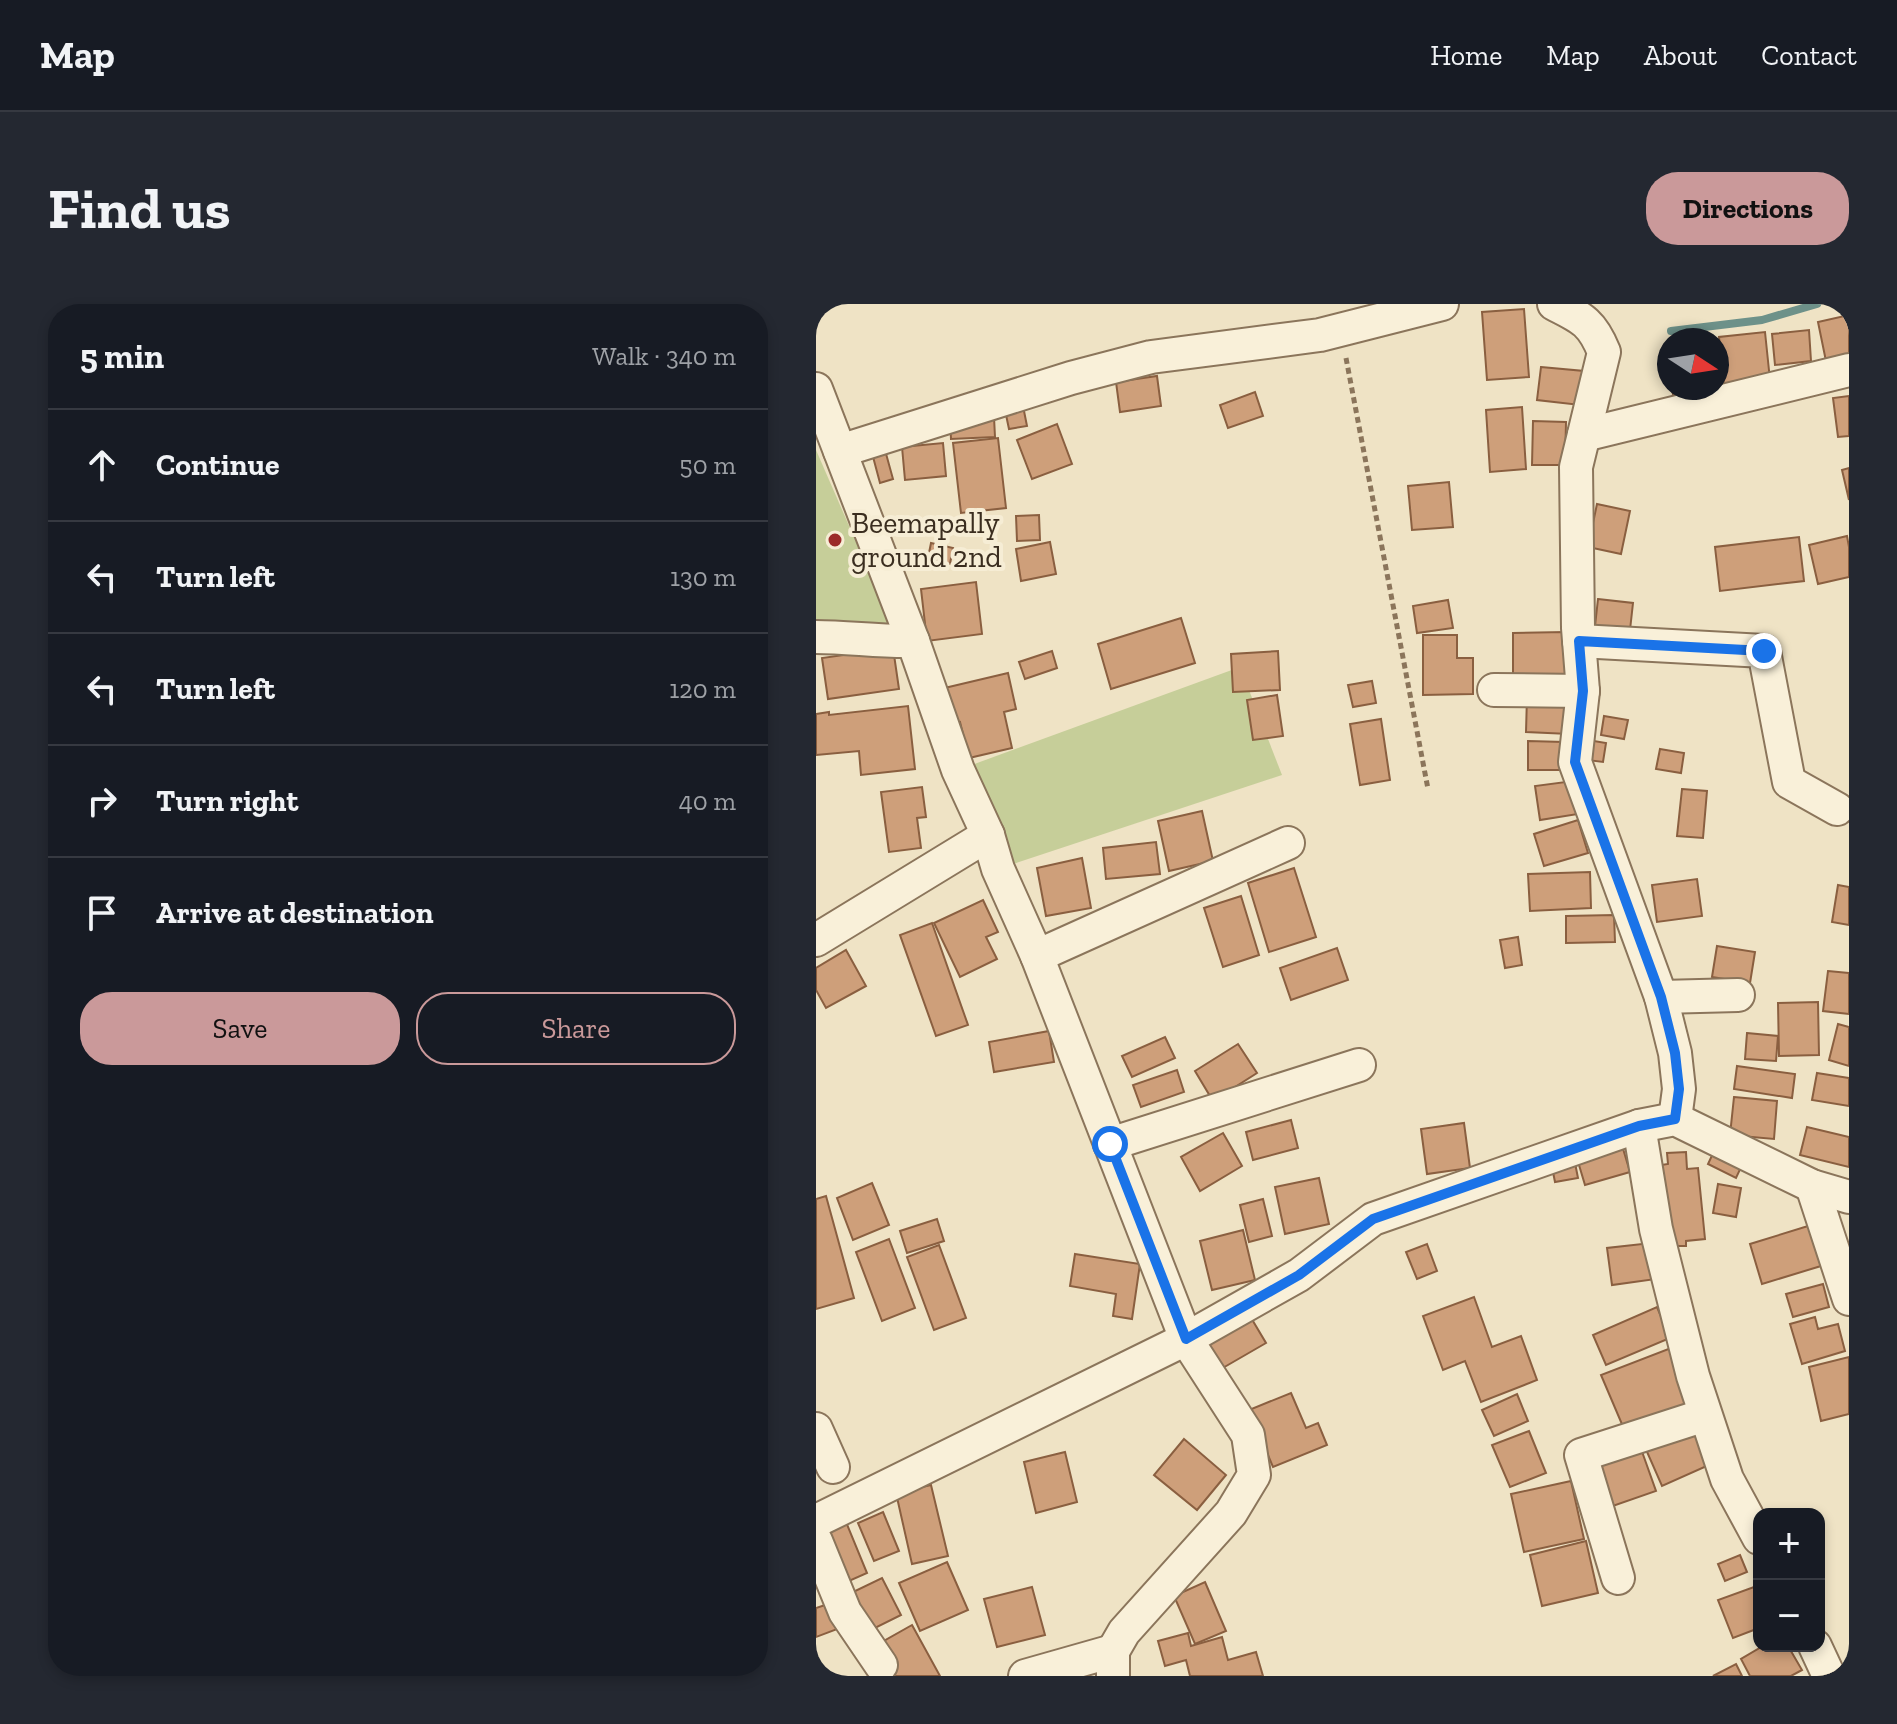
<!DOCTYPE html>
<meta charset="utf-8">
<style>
:root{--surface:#171b24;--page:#242831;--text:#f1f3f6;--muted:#9ea1a6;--line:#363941;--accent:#ca999a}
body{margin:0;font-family:"Zilla Slab",serif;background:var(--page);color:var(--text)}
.controls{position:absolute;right:24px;bottom:24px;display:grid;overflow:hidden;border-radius:16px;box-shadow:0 4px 12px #0003}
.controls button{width:72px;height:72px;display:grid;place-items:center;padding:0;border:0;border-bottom:2px solid var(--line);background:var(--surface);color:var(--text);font:40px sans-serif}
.compass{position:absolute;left:841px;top:24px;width:72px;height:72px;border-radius:50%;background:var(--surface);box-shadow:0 4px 12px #0003;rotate:102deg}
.stop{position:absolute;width:24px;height:24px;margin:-18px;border:6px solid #1a73e8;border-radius:50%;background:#fff}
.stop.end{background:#1a73e8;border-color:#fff;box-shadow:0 2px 8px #0008}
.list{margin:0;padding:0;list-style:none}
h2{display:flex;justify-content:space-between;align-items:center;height:104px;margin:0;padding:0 32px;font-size:34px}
h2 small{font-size:26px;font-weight:400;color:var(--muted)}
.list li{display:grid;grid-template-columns:52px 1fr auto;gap:24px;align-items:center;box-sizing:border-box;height:112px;padding:0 32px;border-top:2px solid var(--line)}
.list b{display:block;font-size:30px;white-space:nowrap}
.list em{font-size:26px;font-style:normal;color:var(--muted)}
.actions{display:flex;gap:16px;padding:24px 32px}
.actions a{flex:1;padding:18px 0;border:2px solid var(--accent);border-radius:32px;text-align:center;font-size:28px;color:var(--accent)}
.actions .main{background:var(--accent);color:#111}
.icon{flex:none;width:44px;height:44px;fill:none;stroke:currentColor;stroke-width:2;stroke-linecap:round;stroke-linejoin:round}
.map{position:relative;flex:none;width:1033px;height:1372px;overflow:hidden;border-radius:32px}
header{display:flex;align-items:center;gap:48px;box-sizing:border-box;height:112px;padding:0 40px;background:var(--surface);border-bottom:2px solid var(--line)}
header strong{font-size:38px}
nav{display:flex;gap:44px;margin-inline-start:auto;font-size:28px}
.intro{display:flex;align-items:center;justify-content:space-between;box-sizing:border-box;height:192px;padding:0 48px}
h1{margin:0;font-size:56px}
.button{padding:20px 36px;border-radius:32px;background:var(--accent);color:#111;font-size:28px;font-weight:700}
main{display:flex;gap:48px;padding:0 48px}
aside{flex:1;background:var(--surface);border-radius:32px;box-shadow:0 4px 12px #0003}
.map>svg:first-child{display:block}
</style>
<header>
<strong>Map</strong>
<nav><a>Home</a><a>Map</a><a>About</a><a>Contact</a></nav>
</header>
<div class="intro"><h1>Find us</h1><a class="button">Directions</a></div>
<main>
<aside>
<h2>5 min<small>Walk · 340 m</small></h2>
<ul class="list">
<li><svg class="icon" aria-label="ahead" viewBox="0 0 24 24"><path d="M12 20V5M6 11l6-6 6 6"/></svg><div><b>Continue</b></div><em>50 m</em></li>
<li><svg class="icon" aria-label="left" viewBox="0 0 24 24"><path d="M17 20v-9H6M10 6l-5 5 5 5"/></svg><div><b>Turn left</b></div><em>130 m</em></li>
<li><svg class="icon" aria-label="left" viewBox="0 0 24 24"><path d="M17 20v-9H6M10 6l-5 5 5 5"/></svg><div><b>Turn left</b></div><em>120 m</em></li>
<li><svg class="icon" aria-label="right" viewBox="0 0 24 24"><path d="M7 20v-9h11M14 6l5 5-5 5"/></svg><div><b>Turn right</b></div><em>40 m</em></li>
<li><svg class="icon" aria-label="arrive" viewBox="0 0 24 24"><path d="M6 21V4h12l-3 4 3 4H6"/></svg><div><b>Arrive at destination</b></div></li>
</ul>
<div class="actions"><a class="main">Save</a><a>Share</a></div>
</aside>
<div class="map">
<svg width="1033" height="1372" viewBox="0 0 1033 1372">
<rect width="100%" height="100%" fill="#efe3c5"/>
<g fill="#c6ce99">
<polygon points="0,146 78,325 0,326"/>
<polygon points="424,363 466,471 182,565 142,466"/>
</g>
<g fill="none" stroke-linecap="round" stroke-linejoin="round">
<polyline stroke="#6d9189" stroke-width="8" points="855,27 946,16 1001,0"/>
</g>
<g fill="#ce9f7a" stroke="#8a5f40" stroke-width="2">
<polygon points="708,5 713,73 671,76 666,8"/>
<polygon points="1033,11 1033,57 1011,62 1002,18"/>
<polygon points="993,26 995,57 959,61 956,30"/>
<polygon points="949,28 954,76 908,81 903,33"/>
<polygon points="725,63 768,67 764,101 721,96"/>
<polygon points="901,68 902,88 857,91 856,84 901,84"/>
<polygon points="341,72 345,102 304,108 300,78"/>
<polygon points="439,88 447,112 412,124 404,101"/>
<polygon points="1033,92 1033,132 1022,133 1017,94"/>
<polygon points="207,102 211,122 193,125 189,106"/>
<polygon points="706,103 710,165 674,168 670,106"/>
<polygon points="178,113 179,133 135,135 134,116"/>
<polygon points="717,117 750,118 749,161 716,161"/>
<polygon points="241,120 256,160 216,175 201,136"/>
<polygon points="182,134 190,204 145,209 137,139"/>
<polygon points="127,139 130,172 89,176 86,143"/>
<polygon points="69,146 77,175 64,179 56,149"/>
<polygon points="1033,164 1033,196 1026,166"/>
<polygon points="633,178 637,223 596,226 592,182"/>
<polygon points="781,200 814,207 805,250 772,243"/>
<polygon points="223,211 224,236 201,237 200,212"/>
<polygon points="1031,232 1033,243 1033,273 1002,280 993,241"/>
<polygon points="983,233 988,277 904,287 899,243"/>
<polygon points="234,238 240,270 205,277 200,245"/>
<polygon points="115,239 137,244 134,260 112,254"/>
<polygon points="160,278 166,330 111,337 105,285"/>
<polygon points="782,295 817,299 814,326 779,322"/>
<polygon points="632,296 637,324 601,329 597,302"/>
<polygon points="365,314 379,359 295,385 282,340"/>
<polygon points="749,328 749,382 697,383 697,329"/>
<polygon points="607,331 641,331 641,354 657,354 657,390 607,391"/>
<polygon points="77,344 83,385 12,395 6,354"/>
<polygon points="236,347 241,364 209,375 203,358"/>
<polygon points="462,347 464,386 417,388 415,350"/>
<polygon points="192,369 200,405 188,408 196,444 153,454 144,418 129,422 120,386"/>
<polygon points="556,377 560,399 537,403 532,381"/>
<polygon points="461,391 467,432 437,436 431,396"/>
<polygon points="711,392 755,394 753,430 710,428"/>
<polygon points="92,402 99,465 45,471 43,447 0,451 0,410 13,408 13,411"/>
<polygon points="788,412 812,416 808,435 785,431"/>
<polygon points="565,415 574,476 544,481 534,420"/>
<polygon points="766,435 790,439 787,458 763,455"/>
<polygon points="712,437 748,438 748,466 712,466"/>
<polygon points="844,445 868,449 865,469 840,465"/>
<polygon points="757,477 762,510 724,516 719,482"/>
<polygon points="106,483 110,513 101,514 105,544 73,548 65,488"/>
<polygon points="866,485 891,487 887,534 861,532"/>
<polygon points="386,507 397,557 353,567 342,517"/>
<polygon points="762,516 772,549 728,562 718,530"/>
<polygon points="340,538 344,570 290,575 287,544"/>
<polygon points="266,554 275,604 230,612 221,564"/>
<polygon points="478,564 500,633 453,648 432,579"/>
<polygon points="774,568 775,604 714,607 712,570"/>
<polygon points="881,575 886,612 841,618 836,581"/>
<polygon points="1022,581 1033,583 1033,621 1016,618"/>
<polygon points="425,592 443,651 407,663 388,604"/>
<polygon points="167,596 182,628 170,633 181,655 144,673 118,619"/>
<polygon points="798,611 799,638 750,639 750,612"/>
<polygon points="116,619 152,721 120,732 84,631"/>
<polygon points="702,633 706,661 689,664 684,636"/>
<polygon points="901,642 939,648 934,679 896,673"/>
<polygon points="521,644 532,676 475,696 464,664"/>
<polygon points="30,646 50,682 10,704 0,686 0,664"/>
<polygon points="1012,667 1033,669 1033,710 1007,707"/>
<polygon points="1002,698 1003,751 963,752 962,699"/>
<polygon points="1022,720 1033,723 1033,762 1013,756"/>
<polygon points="233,727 238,758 178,768 173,738"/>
<polygon points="931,729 962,732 960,757 929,755"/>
<polygon points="349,733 359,754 316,773 306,752"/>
<polygon points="422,740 441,769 397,797 379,767"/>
<polygon points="921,762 979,770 976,794 918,785"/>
<polygon points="361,766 368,788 325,803 317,781"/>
<polygon points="1001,769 1033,774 1033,802 996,796"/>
<polygon points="918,793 961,797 958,835 914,831"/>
<polygon points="475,816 482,844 437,856 430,828"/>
<polygon points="648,819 654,864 611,870 605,825"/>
<polygon points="991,823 1033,833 1033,863 984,851"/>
<polygon points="407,829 426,862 384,887 365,853"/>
<polygon points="805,838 814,868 769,881 760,851"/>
<polygon points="899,845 927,859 920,874 892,860"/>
<polygon points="870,848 871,865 882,864 889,935 870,937 870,942 856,942 853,905 848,906 845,861 852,860 851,849"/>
<polygon points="757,849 762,874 739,878 734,853"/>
<polygon points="503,874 513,920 469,930 459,883"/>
<polygon points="56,879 73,921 37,936 21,894"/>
<polygon points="902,880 925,884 920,913 897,909"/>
<polygon points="10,892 38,994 0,1005 0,895"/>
<polygon points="447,895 456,932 433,938 424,901"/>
<polygon points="121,915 128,937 91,949 84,927"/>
<polygon points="992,922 1005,962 946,980 934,940"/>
<polygon points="427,926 439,976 396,986 384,937"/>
<polygon points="73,935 99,1004 66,1017 40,948"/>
<polygon points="835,939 840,975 796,981 791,944"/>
<polygon points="611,940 621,967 601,975 590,948"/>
<polygon points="123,941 150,1014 118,1026 91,953"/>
<polygon points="259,950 324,960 316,1015 297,1012 300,990 254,982"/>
<polygon points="1007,980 1013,1003 977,1013 970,990"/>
<polygon points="658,993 676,1043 705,1032 721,1076 665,1098 649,1057 627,1066 607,1012"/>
<polygon points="841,1003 854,1034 790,1061 777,1031"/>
<polygon points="431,1007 450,1039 405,1065 386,1034"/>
<polygon points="999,1013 1002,1025 1022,1020 1029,1047 986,1060 974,1020"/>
<polygon points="855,1044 879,1101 808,1125 785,1071"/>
<polygon points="1033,1053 1033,1110 1005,1117 993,1063"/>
<polygon points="475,1089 490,1124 502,1119 511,1141 457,1163 433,1106"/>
<polygon points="701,1090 712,1117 678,1132 666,1106"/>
<polygon points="874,1120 893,1161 846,1182 828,1141"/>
<polygon points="713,1127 730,1169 694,1183 676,1141"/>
<polygon points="368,1135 410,1171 381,1206 338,1171"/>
<polygon points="824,1142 840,1187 791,1204 775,1160"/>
<polygon points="249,1148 261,1198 220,1209 208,1158"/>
<polygon points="755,1177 768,1235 708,1248 695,1190"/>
<polygon points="115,1181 132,1252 96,1260 80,1189"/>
<polygon points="67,1208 83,1247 58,1257 42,1219"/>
<polygon points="30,1218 51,1269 24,1281 3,1230"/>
<polygon points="770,1237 782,1289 726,1302 714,1251"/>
<polygon points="924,1251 931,1268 909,1277 902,1260"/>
<polygon points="131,1258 152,1306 104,1327 83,1279"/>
<polygon points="66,1274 85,1311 53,1327 35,1289"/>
<polygon points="389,1278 410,1327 379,1340 358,1292"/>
<polygon points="216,1283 229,1331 181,1343 168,1295"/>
<polygon points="938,1283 943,1295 943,1324 917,1334 902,1296"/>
<polygon points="15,1299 24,1324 0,1333 0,1304"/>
<polygon points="96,1321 124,1372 75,1372 59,1342"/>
<polygon points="372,1329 375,1342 406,1333 412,1356 440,1348 447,1372 374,1372 370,1356 349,1362 342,1337"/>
<polygon points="947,1342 972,1342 986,1366 975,1372 934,1372 925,1355"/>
<polygon points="920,1360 926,1372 897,1372"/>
</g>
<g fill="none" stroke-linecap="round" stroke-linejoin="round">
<defs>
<g id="minor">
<path d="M738,0C766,14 776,18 788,48L760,163L762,324L767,387L759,458L845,693L859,749L863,785L859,815"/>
<polyline points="0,85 97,337 142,466 172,531 182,565 221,652 370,1035 432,1131 438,1171 415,1209 308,1328 297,1347 297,1372"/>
<polyline points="768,131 1033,66"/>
<polyline points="24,147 255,74 335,53 504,31 626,0"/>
<path d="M0,333C33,333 64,338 97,337"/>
<polyline points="763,337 948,347 973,478 1021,505"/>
<polyline points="678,386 767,387"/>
<polyline points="0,636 172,531"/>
<polyline points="221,652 472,539"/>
<polyline points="845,693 922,691"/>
<polyline points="823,822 840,925 877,1072 911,1175 943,1234"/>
<polyline points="294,840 543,761"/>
<polyline points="996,882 1033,995"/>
<polyline points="0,1125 17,1163"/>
<polyline points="0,1217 370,1035 483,971 557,915 823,822 859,815 996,882 1033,893"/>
<polyline points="0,1237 29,1308 65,1361"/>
<polyline points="802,1274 765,1151 889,1111"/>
<polyline points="999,1342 1013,1372"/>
<polyline points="209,1372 297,1347"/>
</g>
</defs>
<use href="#minor" stroke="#8b755b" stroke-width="36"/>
<polyline stroke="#8b755b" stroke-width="5" stroke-dasharray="6 4" stroke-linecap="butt" points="530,54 612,485"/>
<use href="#minor" stroke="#f9f0d9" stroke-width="32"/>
</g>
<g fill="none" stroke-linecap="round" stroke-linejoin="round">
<polyline stroke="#1a73e8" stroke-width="10" points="294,840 370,1035 483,971 557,915 823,822 859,815 863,785 859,749 845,693 759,458 767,387 763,337 948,347"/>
</g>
<circle fill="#9b2b29" stroke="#f6edd5" stroke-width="3" cx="19" cy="236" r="8"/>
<g text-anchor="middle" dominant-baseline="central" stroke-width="8" stroke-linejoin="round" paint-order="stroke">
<g font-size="30" fill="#3a2d1f" stroke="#f6edd5" text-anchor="start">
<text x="35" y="219">Beemapally<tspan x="35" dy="34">ground 2nd</tspan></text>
</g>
</g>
</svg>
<div class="controls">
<button>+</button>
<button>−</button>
</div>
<svg class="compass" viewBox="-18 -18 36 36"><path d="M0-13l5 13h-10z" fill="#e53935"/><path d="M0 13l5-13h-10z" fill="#9ea1a6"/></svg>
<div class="stop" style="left:294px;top:840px"></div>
<div class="stop end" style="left:948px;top:347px"></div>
</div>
</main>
